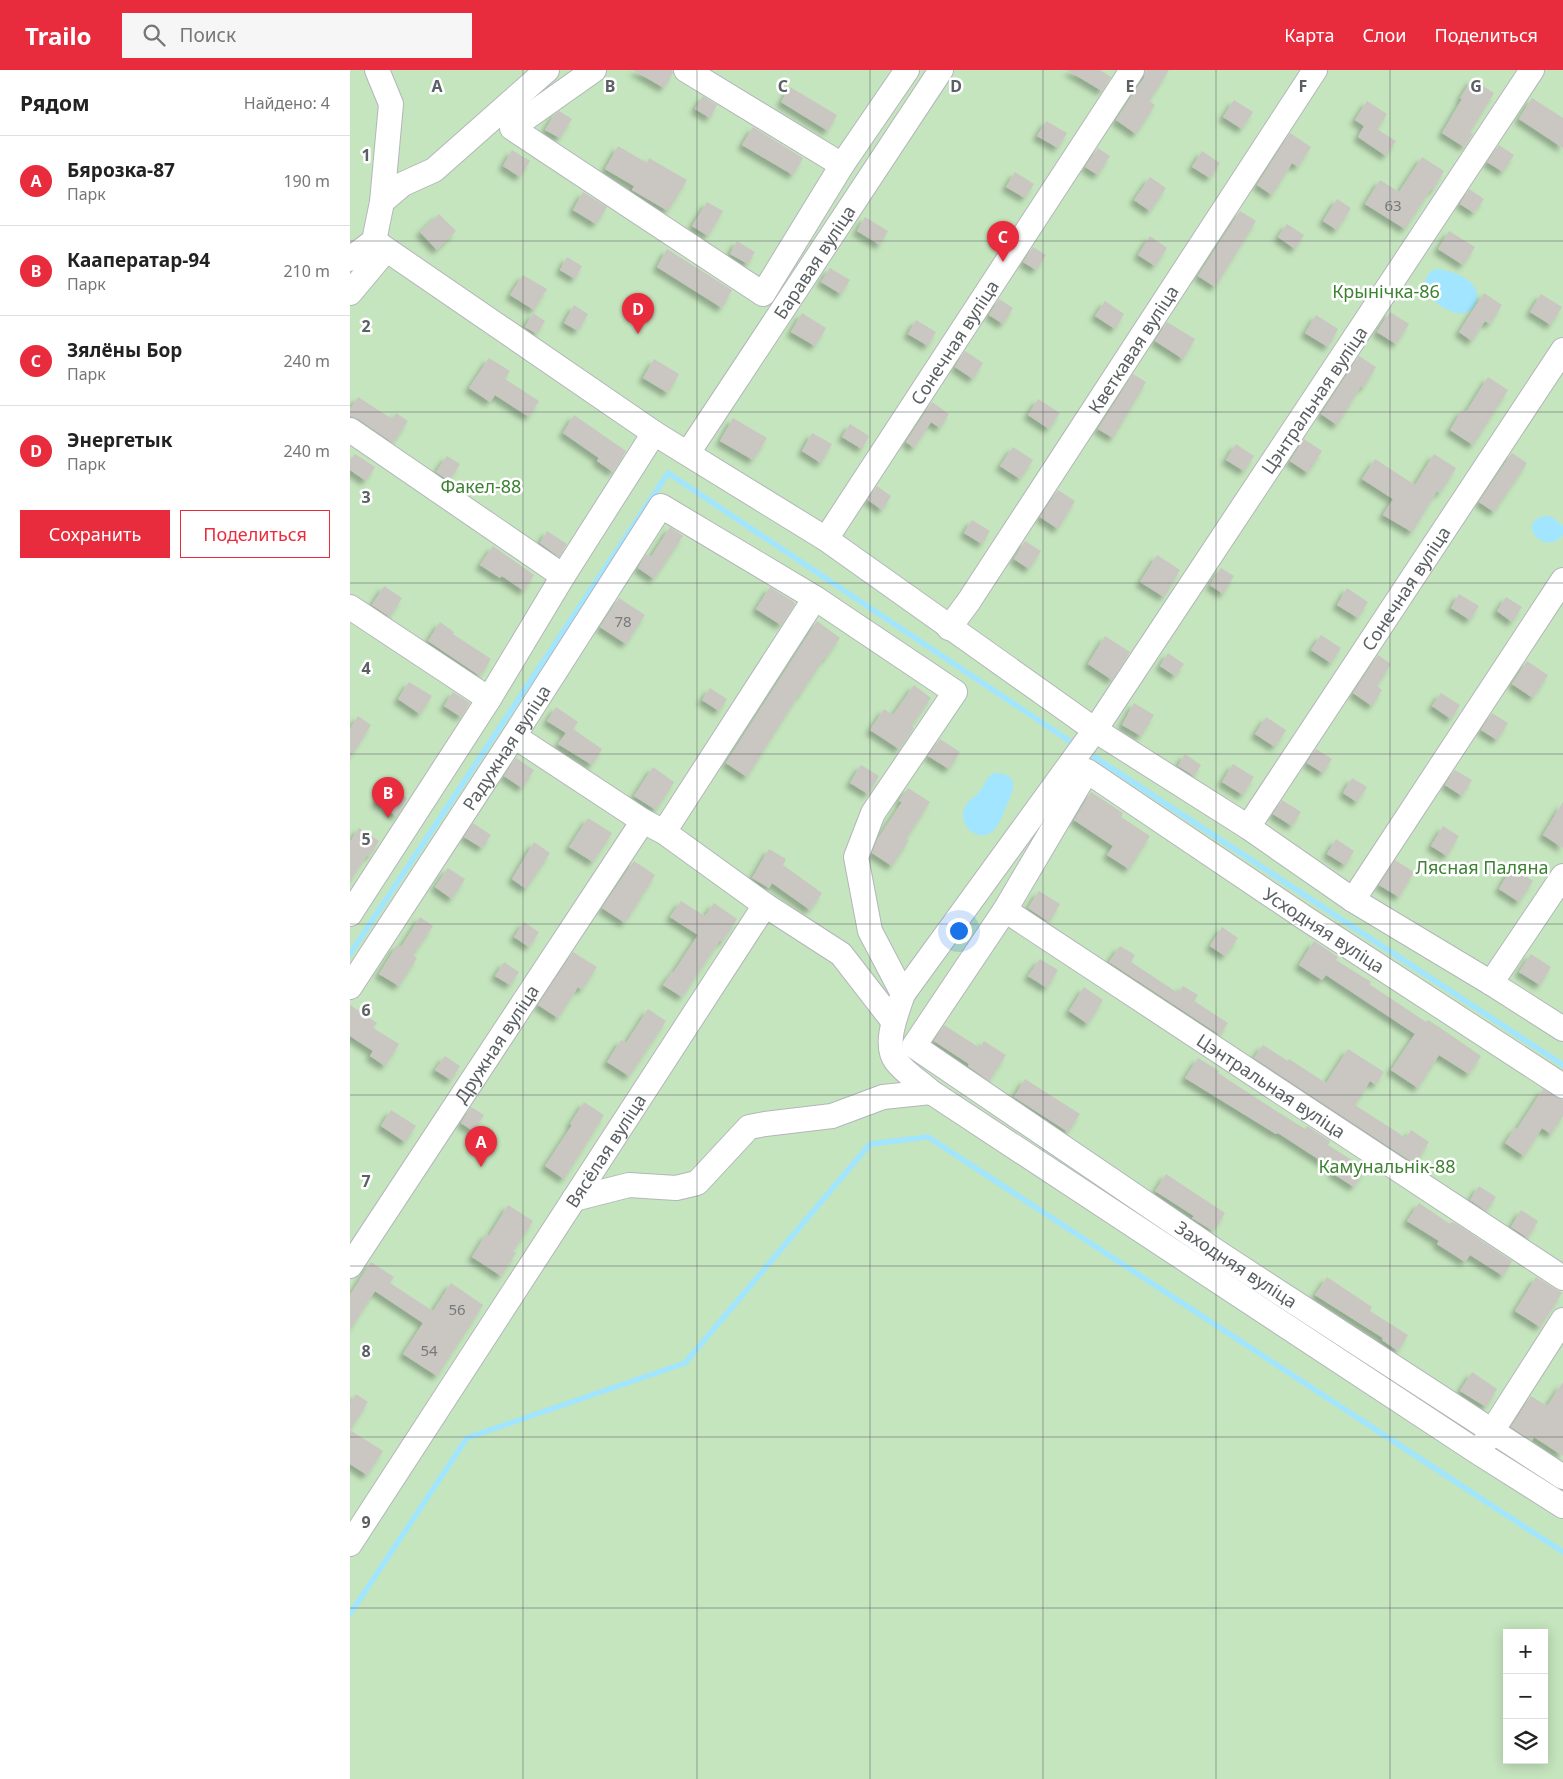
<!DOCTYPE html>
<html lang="ru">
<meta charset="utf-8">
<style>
:root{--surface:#fff;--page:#f6f6f6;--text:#222;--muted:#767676;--line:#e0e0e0;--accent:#e92c3d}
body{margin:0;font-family:"Noto Sans",sans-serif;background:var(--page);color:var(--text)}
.controls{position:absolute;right:15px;bottom:15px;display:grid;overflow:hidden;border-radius:0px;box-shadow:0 2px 12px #0003}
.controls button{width:45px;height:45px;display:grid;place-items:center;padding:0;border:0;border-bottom:1px solid var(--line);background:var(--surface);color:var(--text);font:25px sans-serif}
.you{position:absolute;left:608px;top:860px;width:18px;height:18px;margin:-12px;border:4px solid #fff;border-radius:50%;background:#1a73e8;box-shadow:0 0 0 8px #1a73e833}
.badge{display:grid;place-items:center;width:32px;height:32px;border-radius:50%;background:var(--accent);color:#fff;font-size:16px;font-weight:700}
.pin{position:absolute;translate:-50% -41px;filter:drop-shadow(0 1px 2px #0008)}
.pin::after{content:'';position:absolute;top:26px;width:18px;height:15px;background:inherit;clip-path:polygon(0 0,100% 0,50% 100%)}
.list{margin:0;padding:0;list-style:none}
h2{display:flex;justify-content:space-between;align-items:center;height:65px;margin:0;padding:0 20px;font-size:21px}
h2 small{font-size:16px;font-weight:400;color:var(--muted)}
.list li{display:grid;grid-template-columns:32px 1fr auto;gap:15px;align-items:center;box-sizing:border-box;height:90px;padding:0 20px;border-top:1px solid var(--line)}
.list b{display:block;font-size:19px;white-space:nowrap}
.list p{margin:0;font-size:16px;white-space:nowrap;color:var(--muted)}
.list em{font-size:16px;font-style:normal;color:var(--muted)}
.actions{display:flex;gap:10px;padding:15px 20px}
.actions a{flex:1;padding:11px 0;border:1px solid var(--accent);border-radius:0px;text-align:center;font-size:18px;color:var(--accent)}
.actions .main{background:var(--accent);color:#fff}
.icon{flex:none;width:28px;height:28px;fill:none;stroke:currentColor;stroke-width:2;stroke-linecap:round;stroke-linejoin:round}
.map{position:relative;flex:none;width:1213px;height:1709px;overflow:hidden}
header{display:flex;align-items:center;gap:30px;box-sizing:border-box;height:70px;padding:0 25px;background:var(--accent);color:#fff}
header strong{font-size:24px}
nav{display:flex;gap:28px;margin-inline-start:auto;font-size:18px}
.search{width:350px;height:45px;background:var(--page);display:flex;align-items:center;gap:12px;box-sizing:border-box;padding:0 18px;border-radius:0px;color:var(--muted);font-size:19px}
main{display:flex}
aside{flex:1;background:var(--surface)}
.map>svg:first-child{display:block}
</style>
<header>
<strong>Trailo</strong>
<div class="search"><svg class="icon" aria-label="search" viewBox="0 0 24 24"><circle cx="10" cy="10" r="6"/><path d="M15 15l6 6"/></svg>Поиск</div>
<nav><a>Карта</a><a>Слои</a><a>Поделиться</a></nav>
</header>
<main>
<aside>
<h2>Рядом<small>Найдено: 4</small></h2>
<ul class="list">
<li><span class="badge">A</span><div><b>Бярозка-87</b><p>Парк</p></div><em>190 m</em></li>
<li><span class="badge">B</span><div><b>Кааператар-94</b><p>Парк</p></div><em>210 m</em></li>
<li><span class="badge">C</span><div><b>Зялёны Бор</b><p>Парк</p></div><em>240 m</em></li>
<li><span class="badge">D</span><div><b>Энергетык</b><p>Парк</p></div><em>240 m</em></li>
</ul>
<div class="actions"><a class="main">Сохранить</a><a>Поделиться</a></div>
</aside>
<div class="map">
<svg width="1213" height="1709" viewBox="0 0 1213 1709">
<defs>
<filter id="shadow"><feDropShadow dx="-4.5" dy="4.5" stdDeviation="2.5" flood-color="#0004"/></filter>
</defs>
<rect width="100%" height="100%" fill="#ede9e2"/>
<path fill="#c5e5be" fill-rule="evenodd" d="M0,0H1213V1709H0ZM1157,1563H1194V1690H1157Z"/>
<g fill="#a1e5ff">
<path d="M1085,199C1099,199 1131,210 1127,230C1126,235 1123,239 1118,242C1102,251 1055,217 1085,199Z"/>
<path d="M1195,446L1202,447L1213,456V465C1195,488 1164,452 1195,446Z"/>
<path d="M644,703C671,703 664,720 656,737C652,747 647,762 636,765C631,766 626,765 622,762C613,756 610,744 616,735C620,729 626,726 630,721C636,713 635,708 644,703Z"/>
</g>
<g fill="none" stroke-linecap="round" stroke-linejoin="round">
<g stroke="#a1e5ff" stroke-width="5.5">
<polyline points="737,682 1213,995"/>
<polyline points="0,884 318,403 727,676"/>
<polyline points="0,1544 117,1368 335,1293 520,1074 578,1067 1213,1482"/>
</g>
</g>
<g fill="#cac6c1" filter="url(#shadow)">
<polygon points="283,0 322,0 323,3 314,18"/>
<polygon points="717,0 750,0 761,7 752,21"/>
<polygon points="796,0 819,0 799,31 805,35 786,64 766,50 794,8"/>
<polygon points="1122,9 1144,23 1120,62 1123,64 1114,77 1092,63 1112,29 1110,28"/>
<polygon points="440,17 487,45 478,61 431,32"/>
<polygon points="353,26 367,35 360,48 345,39"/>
<polygon points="1182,28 1213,48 1213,78 1169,49"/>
<polygon points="884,30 903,42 892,59 873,47"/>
<polygon points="1017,31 1037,44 1027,59 1046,71 1036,86 1008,67 1014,56 1005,50"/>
<polygon points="209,41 222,49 210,68 195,60 204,45"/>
<polygon points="696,51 717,63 708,78 687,66"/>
<polygon points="403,57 453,88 443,105 392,75"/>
<polygon points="940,63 961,77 948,97 942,93 922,125 907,115"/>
<polygon points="1149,75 1164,85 1153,102 1137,92"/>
<polygon points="268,76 297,93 299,88 337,110 318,141 282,120 284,116 255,99"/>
<polygon points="748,78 760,86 748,105 735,97"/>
<polygon points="162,80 180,91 170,107 153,96"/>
<polygon points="852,81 870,93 860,108 842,97"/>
<polygon points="1072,87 1094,101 1083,120 1081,119 1055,159 1015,134 1030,110 1049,122"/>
<polygon points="665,102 684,114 675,128 656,117"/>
<polygon points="800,107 816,118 800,141 784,130"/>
<polygon points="1119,119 1134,129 1124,143 1110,134"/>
<polygon points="233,122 257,137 246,154 223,140"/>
<polygon points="987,129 1001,138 987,160 973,151"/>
<polygon points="357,132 373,141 358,166 342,156"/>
<polygon points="890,141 906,151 865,217 848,206"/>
<polygon points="89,144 106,161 87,180 70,162"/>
<polygon points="515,147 538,161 530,175 507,161"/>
<polygon points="937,154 954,165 945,179 928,167"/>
<polygon points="1099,161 1125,177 1113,195 1088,179"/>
<polygon points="800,166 817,178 805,196 788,185"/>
<polygon points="387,171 405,182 398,194 380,184"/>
<polygon points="683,177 696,185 686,200 673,192"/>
<polygon points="317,179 382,220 372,238 307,197"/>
<polygon points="217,187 232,196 225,209 210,200"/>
<polygon points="480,198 500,210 491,224 471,212"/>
<polygon points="173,205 197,219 184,240 160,225"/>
<polygon points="1134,223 1152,235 1140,254 1135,251 1122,271 1109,262"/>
<polygon points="1191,224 1212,237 1201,255 1180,242"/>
<polygon points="649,229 663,238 653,254 639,245"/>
<polygon points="755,231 774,244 765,259 745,246"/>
<polygon points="224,235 238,244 228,261 214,253"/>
<polygon points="1040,242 1059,254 1046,274 1027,262"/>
<polygon points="183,243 195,251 187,264 175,257"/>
<polygon points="452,243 476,258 465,276 441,262"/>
<polygon points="966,245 988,259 978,277 955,263"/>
<polygon points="566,250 586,262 578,276 558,264"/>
<polygon points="817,252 845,269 833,289 805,271"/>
<polygon points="615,281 633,293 623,309 605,297"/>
<polygon points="1009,286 1026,297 1013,318 1011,316 987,355 971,344"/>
<polygon points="139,288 160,301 155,309 189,331 179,347 145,325 140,332 119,318"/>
<polygon points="304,289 329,304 318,323 293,308"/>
<polygon points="783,304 796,312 763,368 748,359"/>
<polygon points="1138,307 1158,320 1123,375 1100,360 1112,340 1116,342"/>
<polygon points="8,327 42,349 46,343 58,351 43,373 8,349 0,346 0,339"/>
<polygon points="688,329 710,343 699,359 678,345"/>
<polygon points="582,332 599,344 590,358 581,352 564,378 556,372"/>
<polygon points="224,345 276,381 263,402 247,391 249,388 213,363"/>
<polygon points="383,348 417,368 403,390 370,371"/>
<polygon points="500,354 519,366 512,379 492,367"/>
<polygon points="462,363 482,374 471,393 452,381"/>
<polygon points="954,369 972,381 958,403 940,391"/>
<polygon points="886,374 904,386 894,401 876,390"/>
<polygon points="663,377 683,390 670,409 650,396"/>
<polygon points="1162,383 1177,393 1144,442 1129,432"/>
<polygon points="5,384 25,397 16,411 0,400 0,391"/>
<polygon points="1084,384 1106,398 1090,423 1087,421 1062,462 1033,445 1043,429 1012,409 1025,389 1065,415"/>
<polygon points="97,386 110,394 99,411 86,402"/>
<polygon points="527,416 541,426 532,440 518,430"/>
<polygon points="708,420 725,431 708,459 690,447"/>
<polygon points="622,450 640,461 632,474 614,463"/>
<polygon points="320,457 333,466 304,509 288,498 296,484 301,487"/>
<polygon points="197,461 217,474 209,487 190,473"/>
<polygon points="675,471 691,481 679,499 664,489"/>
<polygon points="143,476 184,505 174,521 152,506 150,508 130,495"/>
<polygon points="807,485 830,500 814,527 790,512"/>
<polygon points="871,498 884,506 873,524 860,515"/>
<polygon points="34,516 52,528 40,547 22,535"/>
<polygon points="420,517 444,532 445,534 431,555 406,539"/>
<polygon points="997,518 1018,532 1008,548 987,535"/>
<polygon points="1109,524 1129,536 1120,550 1101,538"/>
<polygon points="1156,527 1172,537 1162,552 1147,541"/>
<polygon points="269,528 295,545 276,574 250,557"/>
<polygon points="467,551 490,568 475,589 474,588 450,625 449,624 397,707 376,693"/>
<polygon points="90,552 104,562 103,564 141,589 130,606 78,571"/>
<polygon points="971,565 991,578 981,593 961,580"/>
<polygon points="755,566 780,582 762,610 738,594"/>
<polygon points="818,583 834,594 825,606 810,596"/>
<polygon points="1028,585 1041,594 1027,616 1032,620 1022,636 1003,623"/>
<polygon points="1177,591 1198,605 1183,628 1162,614"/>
<polygon points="59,612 82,626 70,644 48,629"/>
<polygon points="564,615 581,628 561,656 564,658 549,679 520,660 534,639 543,645"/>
<polygon points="360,618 377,629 369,641 352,630"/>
<polygon points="103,622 120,633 111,647 94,636"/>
<polygon points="1091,623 1110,635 1101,649 1082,636"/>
<polygon points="784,633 804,645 791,666 772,655"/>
<polygon points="206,637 228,652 223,659 252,679 242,695 208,674 216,663 197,651"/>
<polygon points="1142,643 1158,653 1147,670 1131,660"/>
<polygon points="8,646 21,655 0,688 0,659"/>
<polygon points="916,647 936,660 925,677 905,664"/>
<polygon points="590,669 610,682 599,699 578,686"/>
<polygon points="966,679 982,689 973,703 957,693"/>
<polygon points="835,684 851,695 844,706 828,696"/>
<polygon points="166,688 184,700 172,718 154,706"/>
<polygon points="883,694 904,707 893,725 872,712"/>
<polygon points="511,695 529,706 518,724 500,713"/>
<polygon points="303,697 324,712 306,740 284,726"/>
<polygon points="1105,700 1122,710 1112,726 1095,715"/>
<polygon points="1002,708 1017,717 1007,732 993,723"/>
<polygon points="36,715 57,728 46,746 25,732"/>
<polygon points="558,718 580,732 556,769 559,770 542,796 522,783 527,770 552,732 549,731"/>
<polygon points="741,722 773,743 771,747 800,766 779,799 757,785 763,776 724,750"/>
<polygon points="932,730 951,742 942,756 923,744"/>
<polygon points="1213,732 1213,778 1193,765"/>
<polygon points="238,748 262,763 243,792 219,777"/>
<polygon points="123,753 141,765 132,778 114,767"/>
<polygon points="1093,756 1109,766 1097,786 1081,776"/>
<polygon points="9,758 29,771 19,786 17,785 0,811 0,772"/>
<polygon points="986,769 1004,781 995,795 977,784"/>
<polygon points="184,772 200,783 176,819 162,809"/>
<polygon points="419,779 436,789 433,795 472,823 460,840 422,813 419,818 402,808"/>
<polygon points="1045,790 1064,802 1049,827 1029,815"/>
<polygon points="284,791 305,805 275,853 252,838"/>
<polygon points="1162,797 1183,811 1169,832 1149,819"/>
<polygon points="98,798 115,809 102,829 85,817"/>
<polygon points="689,821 710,834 699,852 678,838"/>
<polygon points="331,831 355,846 364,833 387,849 372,872 370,870 332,927 313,915 322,902 323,903 348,865 320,847"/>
<polygon points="70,847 83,856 63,885 67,888 49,916 29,904 47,875 51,877"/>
<polygon points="174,852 189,862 179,877 164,867"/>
<polygon points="872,857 888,868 875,886 860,876"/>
<polygon points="964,871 988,887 986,890 1021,912 1019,914 1076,952 1078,950 1095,961 1131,986 1119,1004 1089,985 1068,1018 1041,1000 1065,964 976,905 972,910 949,895"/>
<polygon points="770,876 785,885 781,892 828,923 833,916 848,925 844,931 878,953 870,965 759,892"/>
<polygon points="223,882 247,897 232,920 228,917 208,948 188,935"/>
<polygon points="1181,884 1201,897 1190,915 1169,902"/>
<polygon points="690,889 708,900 697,918 678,906"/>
<polygon points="154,892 169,902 160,915 145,906"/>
<polygon points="734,917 753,930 738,954 719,941"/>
<polygon points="0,935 27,953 23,958 49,974 35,996 20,986 23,981 0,966"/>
<polygon points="298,939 316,951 279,1006 257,992 271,970 276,973"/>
<polygon points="594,955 630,978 634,971 656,985 639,1011 618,996 619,994 584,971"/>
<polygon points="913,975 938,991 939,989 976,1013 998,979 1034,1002 1026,1015 1020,1011 1005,1035 1056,1068 1061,1060 1079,1072 1065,1094 904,988"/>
<polygon points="95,986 110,996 101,1010 85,1000"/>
<polygon points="848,988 869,1001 868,1003 914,1033 955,1059 957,1056 980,1071 978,1075 1016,1099 1004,1117 982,1103 985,1100 928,1063 926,1064 835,1008"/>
<polygon points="675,1009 730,1044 718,1062 664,1027"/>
<polygon points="1193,1019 1213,1030 1213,1046 1201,1064 1192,1058 1174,1086 1155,1073 1165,1058 1167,1059"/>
<polygon points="234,1032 254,1045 214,1109 195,1096 222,1055 220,1054"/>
<polygon points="121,1037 134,1045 123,1061 111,1053"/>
<polygon points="41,1040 66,1056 55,1072 31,1056"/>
<polygon points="816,1104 875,1143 863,1161 842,1148 844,1146 805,1121"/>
<polygon points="1129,1116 1146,1127 1136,1141 1120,1130"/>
<polygon points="1069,1133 1100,1154 1101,1152 1105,1153 1162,1191 1153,1206 1120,1185 1115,1192 1087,1174 1089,1171 1057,1151"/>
<polygon points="158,1135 183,1151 163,1181 166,1183 151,1206 122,1187 136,1164 139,1166"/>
<polygon points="1171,1140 1188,1151 1178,1168 1161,1157"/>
<polygon points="21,1192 44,1207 40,1213 83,1241 101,1213 133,1235 87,1306 53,1284 73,1253 25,1221 0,1260 0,1225"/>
<polygon points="977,1207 1022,1237 1020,1241 1058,1265 1048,1281 1032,1270 1033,1268 965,1225"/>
<polygon points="1186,1207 1212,1223 1190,1257 1165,1241"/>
<polygon points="1122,1302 1147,1319 1136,1337 1110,1321"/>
<polygon points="1213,1312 1213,1386 1184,1367 1182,1371 1161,1357 1181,1326 1197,1336"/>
<polygon points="6,1324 18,1332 0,1360 33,1381 17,1405 0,1394 0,1333"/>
</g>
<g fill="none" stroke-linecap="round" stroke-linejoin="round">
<defs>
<g id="minor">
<polyline points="27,0 41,34 32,132"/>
<polyline points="244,0 162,58 413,224 492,95 557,0"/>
<polyline points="336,0 492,95"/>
<path d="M1182,0L745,660L553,924C547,942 533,974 546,991C555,1003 570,1012 581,1022L1129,1383L1213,1436"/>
<polyline points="24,171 304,363"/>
<polyline points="0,189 24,171 32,132 53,114 84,100 197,0"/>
<polyline points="0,223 36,180"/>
<polyline points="0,360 213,506"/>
<path id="s1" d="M338,383L591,0"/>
<path id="s2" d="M476,469L782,0"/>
<polyline points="0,537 139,629 213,506 304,363 476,469 745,660 898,757 1003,830 1141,913 1213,959"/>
<path id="s3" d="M599,558L619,531L965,0"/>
<polyline points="164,666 293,751 314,762 415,835"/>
<path id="s4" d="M898,757L1213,280"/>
<polyline points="314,762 465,528"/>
<polyline points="1003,830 1213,510"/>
<path id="s5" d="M655,840L1213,1208"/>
<polyline points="0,844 139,629"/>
<polyline points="1141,913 1213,806"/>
<path id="s6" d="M0,917L164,666L311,436L465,528L605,622L523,743L506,787L520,861L553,924"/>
<path id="s7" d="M1213,1016L955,848L737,701L655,840L564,976L870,1184L1213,1407"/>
<polyline points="224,1129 279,1115 326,1118 347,1113 399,1057 415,1054 482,1046 533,1027 581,1022"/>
<path id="s8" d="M0,1196L293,751"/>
<polyline points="1135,1372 1213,1250"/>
<path id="s9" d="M0,1474L415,835L491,884L543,951"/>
</g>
</defs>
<use href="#minor" stroke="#b3b6ba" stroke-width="26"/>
<use href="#minor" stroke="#fff" stroke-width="24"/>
</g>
<path fill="none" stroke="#5b6063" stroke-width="1" stroke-opacity="0.55" d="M173,0V1709M347,0V1709M520,0V1709M693,0V1709M866,0V1709M1040,0V1709M0,171H1213M0,342H1213M0,513H1213M0,684H1213M0,854H1213M0,1025H1213M0,1196H1213M0,1367H1213M0,1538H1213"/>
<g text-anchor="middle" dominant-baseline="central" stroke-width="5" stroke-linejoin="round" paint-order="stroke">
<g font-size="15" fill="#777a7a">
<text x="1043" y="135">63</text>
<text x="273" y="551">78</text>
<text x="107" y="1239">56</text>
<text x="79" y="1280">54</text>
</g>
<g font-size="18" fill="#5b6063" stroke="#fff">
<text stroke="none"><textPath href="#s1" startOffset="229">Баравая вуліца</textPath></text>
<text stroke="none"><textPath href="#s2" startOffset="235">Сонечная вуліца</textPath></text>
<text stroke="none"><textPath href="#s3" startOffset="334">Кветкавая вуліца</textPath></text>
<text transform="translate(964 330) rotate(-56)">Цэнтральная вуліца</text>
<text stroke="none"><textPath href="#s4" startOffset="286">Сонечная вуліца</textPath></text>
<text stroke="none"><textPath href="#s6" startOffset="286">Радужная вуліца</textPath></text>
<text transform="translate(974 860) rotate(33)">Усходняя вуліца</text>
<text stroke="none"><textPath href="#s8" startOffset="266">Дружная вуліца</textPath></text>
<text stroke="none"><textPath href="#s5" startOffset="319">Цэнтральная вуліца</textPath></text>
<text stroke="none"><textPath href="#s9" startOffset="469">Вясёлая вуліца</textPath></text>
<text stroke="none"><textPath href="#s7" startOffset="1285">Заходняя вуліца</textPath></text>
</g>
<g font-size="18" fill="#3d8133" stroke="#fff">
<text x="1036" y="221">Крынічка-86</text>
<text x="131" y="416">Факел-88</text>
<text x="1132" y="797">Лясная Паляна</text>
<text x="1037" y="1096">Камунальнік-88</text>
</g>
</g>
<g font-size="16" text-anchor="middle" font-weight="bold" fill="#5b6063" stroke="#fff" stroke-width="5" stroke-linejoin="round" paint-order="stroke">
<text x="87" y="22">A</text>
<text x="260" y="22">B</text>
<text x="433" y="22">C</text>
<text x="606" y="22">D</text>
<text x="780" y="22">E</text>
<text x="953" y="22">F</text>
<text x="1126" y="22">G</text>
<text x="16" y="91">1</text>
<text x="16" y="262">2</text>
<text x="16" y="433">3</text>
<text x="16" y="604">4</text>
<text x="16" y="775">5</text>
<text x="16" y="946">6</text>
<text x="16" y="1117">7</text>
<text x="16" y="1287">8</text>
<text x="16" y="1458">9</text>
</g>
</svg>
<div class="controls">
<button>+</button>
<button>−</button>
<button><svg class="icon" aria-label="layers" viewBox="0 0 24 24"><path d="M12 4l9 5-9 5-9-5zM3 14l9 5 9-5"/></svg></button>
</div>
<div class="you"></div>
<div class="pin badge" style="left:131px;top:1097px">A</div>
<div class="pin badge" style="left:38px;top:748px">B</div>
<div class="pin badge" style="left:653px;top:192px">C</div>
<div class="pin badge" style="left:288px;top:264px">D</div>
</div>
</main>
